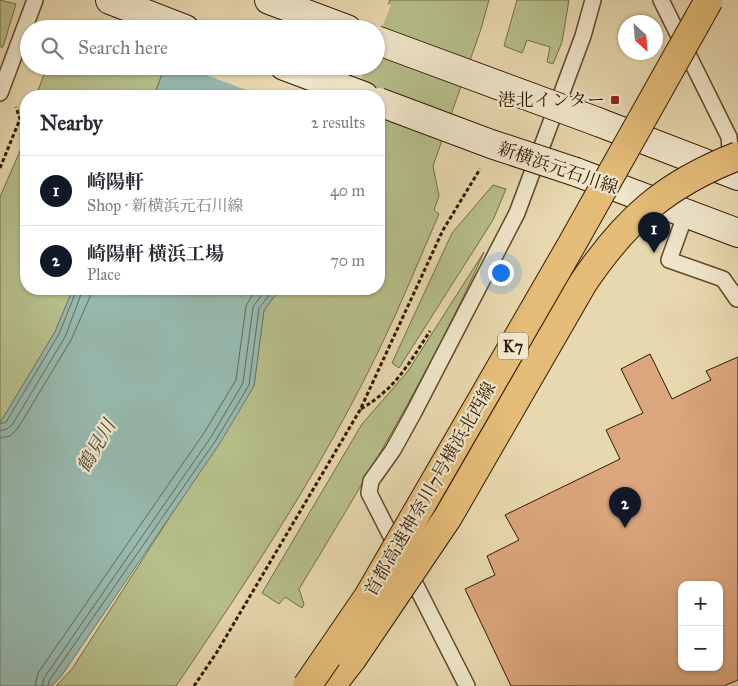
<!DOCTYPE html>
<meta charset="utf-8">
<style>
:root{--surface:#fff;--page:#f2f2f3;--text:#2b2b33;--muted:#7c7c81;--line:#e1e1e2;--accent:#111827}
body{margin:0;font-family:"IM FELL Great Primer","Noto Serif JP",serif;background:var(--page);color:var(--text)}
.controls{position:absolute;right:15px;bottom:15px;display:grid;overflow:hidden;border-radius:10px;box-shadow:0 1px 4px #0004}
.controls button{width:45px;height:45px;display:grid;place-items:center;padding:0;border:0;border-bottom:1px solid var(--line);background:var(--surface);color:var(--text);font:25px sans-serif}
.compass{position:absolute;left:618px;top:15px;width:45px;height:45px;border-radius:50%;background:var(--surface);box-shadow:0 1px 4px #0004;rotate:154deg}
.you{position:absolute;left:500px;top:272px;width:18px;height:18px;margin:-12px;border:4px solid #fff;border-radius:50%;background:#1a73e8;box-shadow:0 0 0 8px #1a73e833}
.badge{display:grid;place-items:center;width:32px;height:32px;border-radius:50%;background:var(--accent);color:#fff;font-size:16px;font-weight:700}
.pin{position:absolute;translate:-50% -41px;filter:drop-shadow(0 1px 2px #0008)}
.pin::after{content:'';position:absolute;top:26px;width:18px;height:15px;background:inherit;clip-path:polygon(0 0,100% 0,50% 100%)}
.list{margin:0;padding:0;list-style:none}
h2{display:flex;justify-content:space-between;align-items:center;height:65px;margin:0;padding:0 20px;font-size:21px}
h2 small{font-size:16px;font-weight:400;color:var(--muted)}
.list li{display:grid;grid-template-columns:32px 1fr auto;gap:15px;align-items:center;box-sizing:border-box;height:70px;padding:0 20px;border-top:1px solid var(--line)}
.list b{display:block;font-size:19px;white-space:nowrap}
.list p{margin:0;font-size:16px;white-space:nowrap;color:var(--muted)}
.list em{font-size:16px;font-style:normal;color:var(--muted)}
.icon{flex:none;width:28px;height:28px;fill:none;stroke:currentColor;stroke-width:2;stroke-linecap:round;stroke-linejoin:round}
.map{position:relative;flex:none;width:738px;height:686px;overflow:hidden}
.search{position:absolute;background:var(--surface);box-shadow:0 1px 4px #0004;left:20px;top:20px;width:365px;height:55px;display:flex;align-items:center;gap:12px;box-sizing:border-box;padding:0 18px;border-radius:28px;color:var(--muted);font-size:19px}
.panel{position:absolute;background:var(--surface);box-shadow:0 1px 4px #0004;left:20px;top:90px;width:365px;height:205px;border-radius:20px}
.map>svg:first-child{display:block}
</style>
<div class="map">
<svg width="738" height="686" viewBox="0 0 738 686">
<rect width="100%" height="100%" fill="#e8d8af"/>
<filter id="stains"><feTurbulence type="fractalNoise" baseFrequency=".004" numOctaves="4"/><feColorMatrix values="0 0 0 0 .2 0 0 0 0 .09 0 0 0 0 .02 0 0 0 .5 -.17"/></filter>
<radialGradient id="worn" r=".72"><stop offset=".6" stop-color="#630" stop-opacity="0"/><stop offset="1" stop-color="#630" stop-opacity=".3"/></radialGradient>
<g fill="#b6bf8a" stroke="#736c45">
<polygon points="0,0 16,4 3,47 0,47"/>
<path d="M390,0H489L481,29L433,166L439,196L434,210L439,214C419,260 400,307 378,352C322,468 248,580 176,686H56L72,669L254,386L264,310L280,289H379V96H352L364,66H376V35Z"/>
<polygon points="517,0 569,0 562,42 553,64 547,62 550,47 527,40 522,53 504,46"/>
<polygon points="47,66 165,66 154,96 36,96"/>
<polygon points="26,137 26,289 73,289 55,332 0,423 0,197"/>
<polygon points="493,185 506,189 493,220 399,368 392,363 452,233"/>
<path d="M484,252C432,369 365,480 299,589L304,604L302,608L285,597L279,604L262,593L362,424L408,371Z"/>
</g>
<g fill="#97b9ae" stroke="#6e7968">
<polygon points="165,66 364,66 352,96 154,96"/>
<polygon points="73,289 280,289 264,310 254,386 220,443 62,675 52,686 0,686 0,423 55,332"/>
</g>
<g fill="#e8d8af">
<polygon points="188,0 377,0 391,5 379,36 376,29 177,29"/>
<polygon points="182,66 366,66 355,96 262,96"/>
</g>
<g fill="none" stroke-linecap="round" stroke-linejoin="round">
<g stroke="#646a57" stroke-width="1">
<polyline points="0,424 6,422 59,334 77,289"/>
<polyline points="0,431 7,429 12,425 65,337 83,289"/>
<polyline points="0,438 10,436 18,428 71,340 90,297 91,289"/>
<polyline points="35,686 38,673 204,433 236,380 246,306 256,289"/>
<polyline points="42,686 44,678 211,437 243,383 253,307 266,289"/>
<polyline points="48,686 49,681 216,440 249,385 259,308 274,289"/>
</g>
</g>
<path fill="#dba57d" stroke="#301a00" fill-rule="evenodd" d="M650,354L672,399L711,380L706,371L738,357V680L724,686H511L465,589L495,575L487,556L519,540L505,515L620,459L606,430L643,413L621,369ZM682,585H719V667H682Z"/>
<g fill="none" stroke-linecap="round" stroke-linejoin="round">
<defs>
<g id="lane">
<polyline points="661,0 729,137 730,149 723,163"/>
<polyline points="0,93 35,0"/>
<polyline points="686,213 669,260 723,279 737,299"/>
<polyline points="467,686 369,493 371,481 393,450 414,412 517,213 583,36 593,0"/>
</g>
<g id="secondary">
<polyline points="110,0 185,29"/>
<polyline points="269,0 347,29"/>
<polyline points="284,66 364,96"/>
<polyline points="598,122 738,176"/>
<polyline points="576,172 738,233"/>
</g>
<polyline id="highway" points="331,686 352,659"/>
</defs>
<use href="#lane" stroke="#5e4a2c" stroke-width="18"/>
<use href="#secondary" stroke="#301a00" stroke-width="30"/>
<use href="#highway" stroke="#301a00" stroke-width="30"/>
<g stroke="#301a00" stroke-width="3" stroke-dasharray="4 2.5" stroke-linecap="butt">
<polyline points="0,168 20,119 16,107"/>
<path d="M361,409C396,388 408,365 430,331"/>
<polyline points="194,686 217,652 360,410 443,230 480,169"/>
</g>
<use href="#lane" stroke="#f0e6cb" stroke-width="15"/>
<use href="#secondary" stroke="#f0e6cb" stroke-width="28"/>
<use href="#highway" stroke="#e4bc78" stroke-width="28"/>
<defs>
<g id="secondary-bridge">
<polyline points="376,40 598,122"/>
<polyline points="379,102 491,144 576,172"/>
</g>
<g id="highway-bridge">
<path d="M352,659L448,517L583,283C626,219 666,184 738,156"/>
<polyline points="307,686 368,597 572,244 709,0"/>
</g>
</defs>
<use href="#secondary-bridge" stroke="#301a00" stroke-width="30" stroke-linecap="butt"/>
<use href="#highway-bridge" stroke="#301a00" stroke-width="30" stroke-linecap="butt"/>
<use href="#secondary-bridge" stroke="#f0e6cb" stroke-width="28"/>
<use href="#highway-bridge" stroke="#e4bc78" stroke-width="28"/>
</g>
<rect fill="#8f2418" stroke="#f0e6cb" stroke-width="2" x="610" y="95" width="10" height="10" rx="2.5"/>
<g text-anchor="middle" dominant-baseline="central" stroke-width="4.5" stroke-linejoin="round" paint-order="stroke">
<rect fill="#f0e6cb" stroke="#6a573d" stroke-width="1" x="498" y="332.5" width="30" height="27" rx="4"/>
<g font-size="16" font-weight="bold" fill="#301a00">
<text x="513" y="346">K7</text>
</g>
<g font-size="18" fill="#301a00" stroke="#f0e6cb" text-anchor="end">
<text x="605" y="100">港北インター</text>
</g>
<g font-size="18" fill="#301a00" stroke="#f0e6cb">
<text transform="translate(558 168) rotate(19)">新横浜元石川線</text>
<text transform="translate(430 489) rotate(-60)">首都高速神奈川7号横浜北西線</text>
</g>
<g font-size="19" font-style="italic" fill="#4f4a34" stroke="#f0e6cb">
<text transform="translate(96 446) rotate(-60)">鶴見川</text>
</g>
</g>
<rect width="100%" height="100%" filter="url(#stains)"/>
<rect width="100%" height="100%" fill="url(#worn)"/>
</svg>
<div class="controls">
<button>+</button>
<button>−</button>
</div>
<svg class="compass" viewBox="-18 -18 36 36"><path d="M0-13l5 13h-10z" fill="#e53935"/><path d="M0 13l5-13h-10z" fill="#7c7c81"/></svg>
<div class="you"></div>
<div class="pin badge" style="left:654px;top:253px">1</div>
<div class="pin badge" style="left:625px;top:528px">2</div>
<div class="search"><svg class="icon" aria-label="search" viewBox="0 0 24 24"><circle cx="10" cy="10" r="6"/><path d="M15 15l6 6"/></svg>Search here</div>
<section class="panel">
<h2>Nearby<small>2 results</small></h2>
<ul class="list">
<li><span class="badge">1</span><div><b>崎陽軒</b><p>Shop · 新横浜元石川線</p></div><em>40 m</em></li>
<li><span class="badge">2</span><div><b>崎陽軒 横浜工場</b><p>Place</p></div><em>70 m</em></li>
</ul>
</section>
</div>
